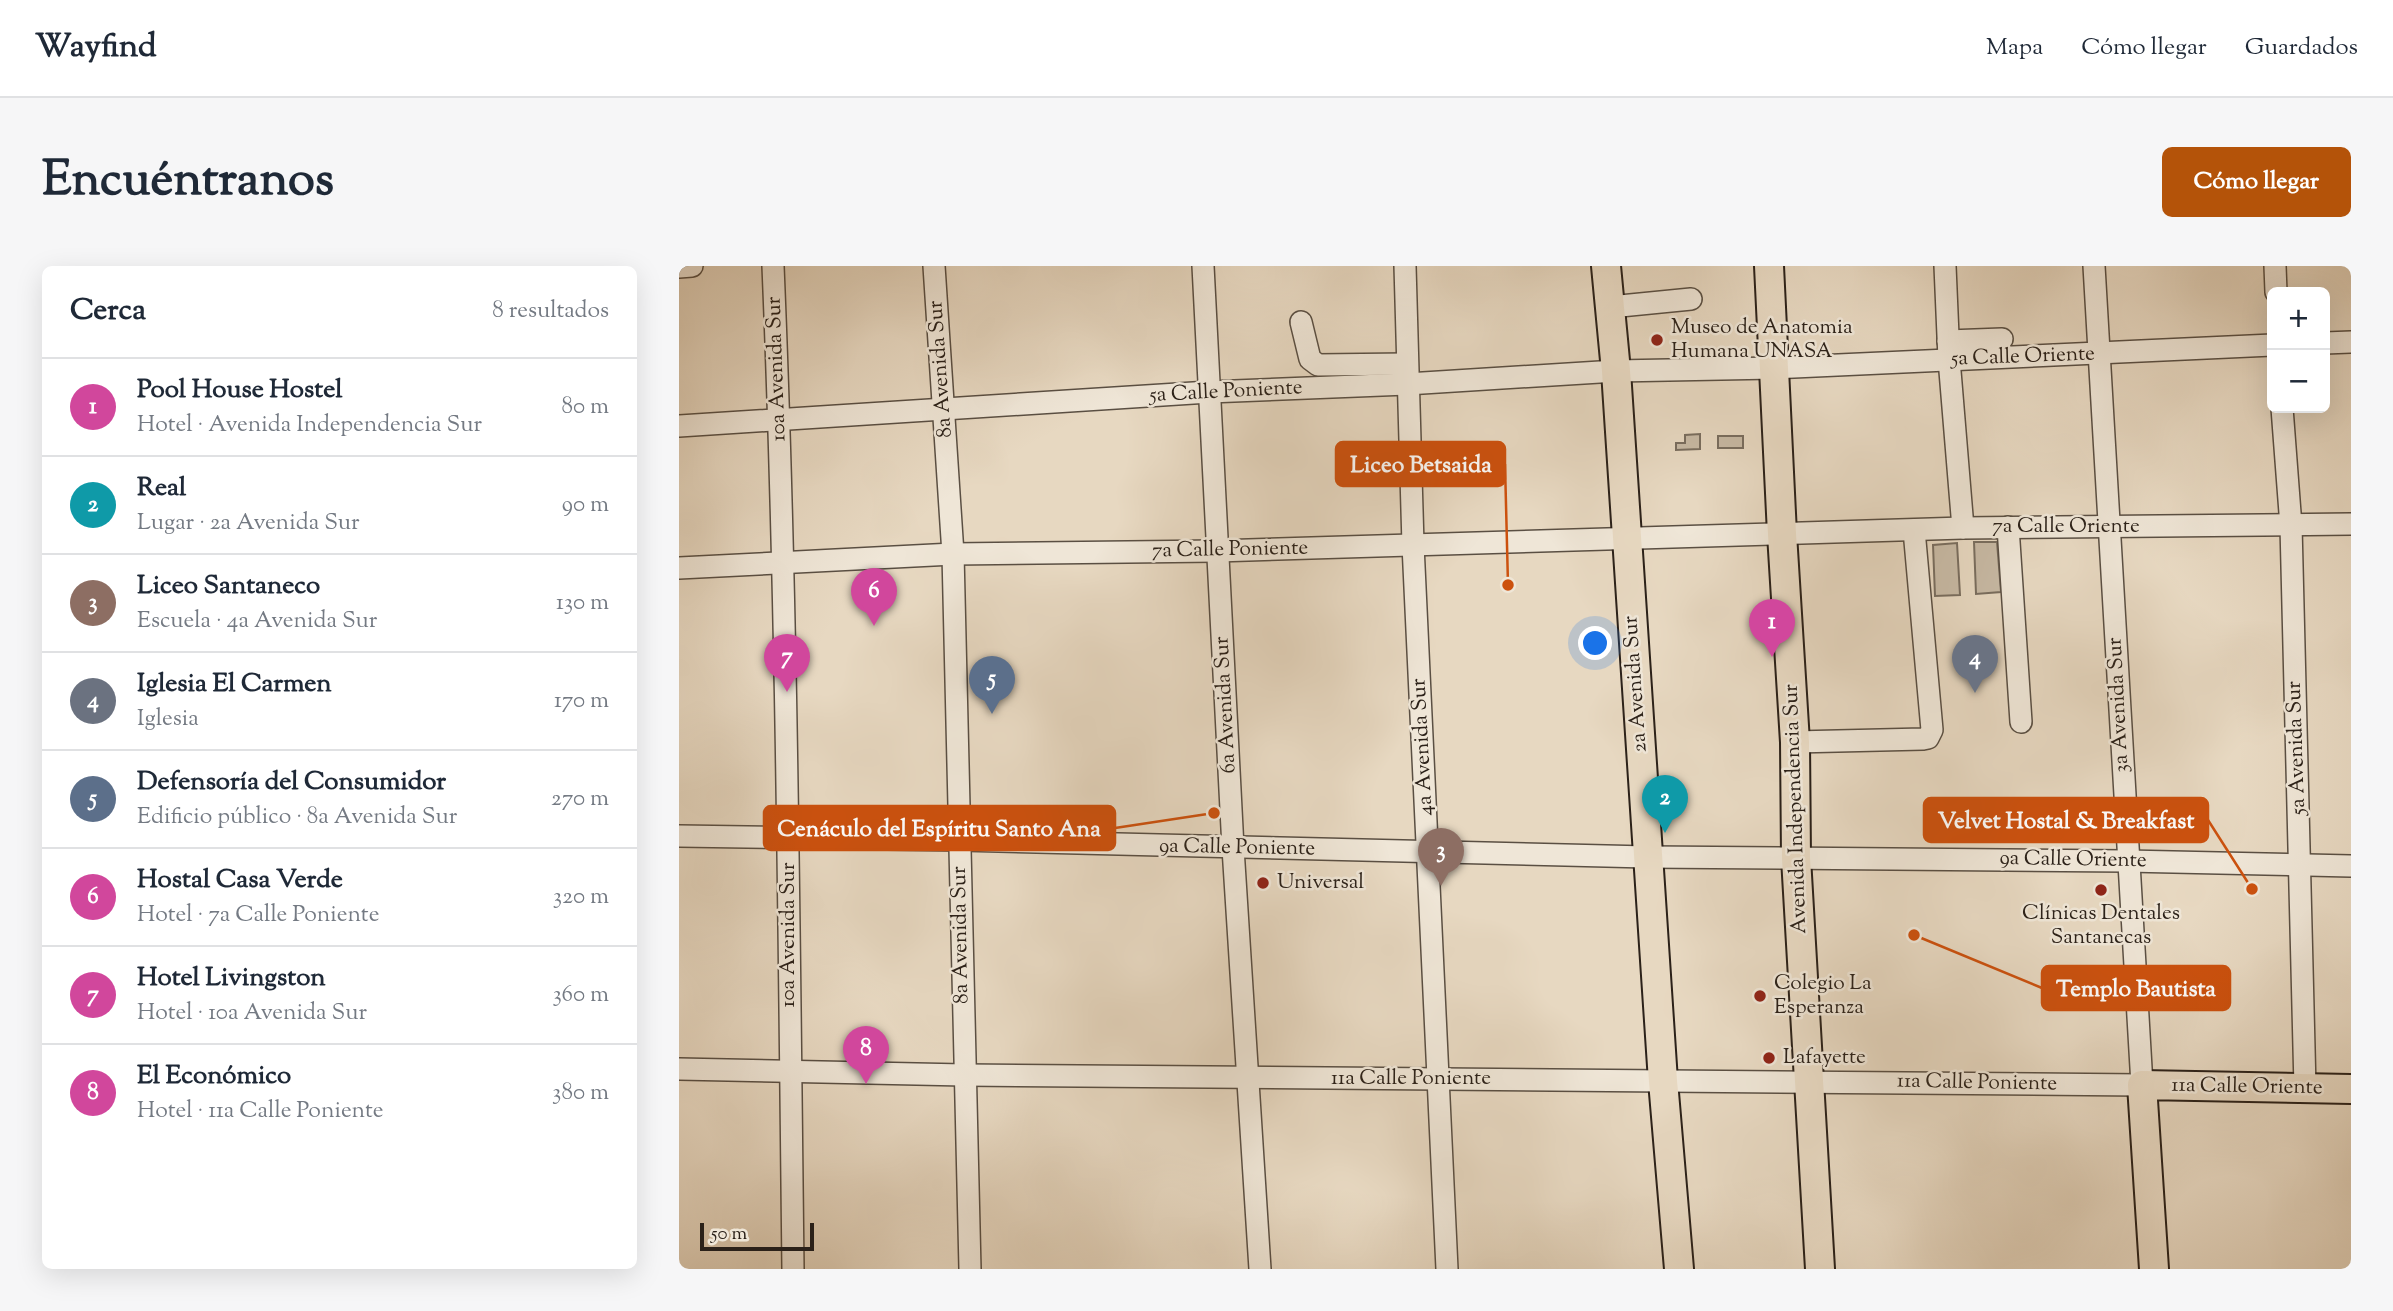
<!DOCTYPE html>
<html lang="es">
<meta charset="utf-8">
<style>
:root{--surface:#fff;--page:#f6f6f7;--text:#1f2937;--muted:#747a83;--line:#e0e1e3;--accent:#b45309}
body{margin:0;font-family:"Sorts Mill Goudy",serif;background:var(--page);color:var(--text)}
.controls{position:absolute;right:21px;top:21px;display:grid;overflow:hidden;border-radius:10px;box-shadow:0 7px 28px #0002}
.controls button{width:63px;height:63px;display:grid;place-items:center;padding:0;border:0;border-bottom:2px solid var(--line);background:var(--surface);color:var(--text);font:35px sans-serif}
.scale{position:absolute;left:21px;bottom:18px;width:114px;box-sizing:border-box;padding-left:7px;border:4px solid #2b2119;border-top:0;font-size:19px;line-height:24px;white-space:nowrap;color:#2b2119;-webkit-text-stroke:5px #efe6d7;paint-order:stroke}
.you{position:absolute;left:917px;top:378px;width:24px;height:24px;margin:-18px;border:5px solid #fff;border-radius:50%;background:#1a73e8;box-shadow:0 0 0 10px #1a73e833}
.badge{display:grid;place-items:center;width:46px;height:46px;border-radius:50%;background:var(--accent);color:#fff;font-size:23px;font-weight:700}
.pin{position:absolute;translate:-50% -58px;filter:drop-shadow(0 2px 4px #0008)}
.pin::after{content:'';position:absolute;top:37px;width:24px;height:21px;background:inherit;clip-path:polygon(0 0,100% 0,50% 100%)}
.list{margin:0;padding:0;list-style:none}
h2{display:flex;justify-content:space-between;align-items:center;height:91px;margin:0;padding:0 28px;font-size:30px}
h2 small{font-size:23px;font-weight:400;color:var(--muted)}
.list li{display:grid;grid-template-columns:46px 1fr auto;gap:21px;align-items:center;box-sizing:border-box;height:98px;padding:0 28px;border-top:2px solid var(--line)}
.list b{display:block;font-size:26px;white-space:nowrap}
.list p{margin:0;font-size:23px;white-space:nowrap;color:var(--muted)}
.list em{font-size:23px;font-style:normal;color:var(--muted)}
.map{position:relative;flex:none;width:1672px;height:1003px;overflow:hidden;border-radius:10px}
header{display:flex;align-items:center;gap:42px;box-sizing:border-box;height:98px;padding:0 35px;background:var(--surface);border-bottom:2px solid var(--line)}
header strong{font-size:33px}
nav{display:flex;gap:38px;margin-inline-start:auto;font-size:24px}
.intro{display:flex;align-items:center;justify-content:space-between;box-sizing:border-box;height:168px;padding:0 42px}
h1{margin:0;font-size:49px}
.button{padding:18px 32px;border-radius:10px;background:var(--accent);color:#fff;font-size:24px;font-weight:700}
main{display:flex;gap:42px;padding:0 42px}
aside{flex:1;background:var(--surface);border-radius:10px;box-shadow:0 7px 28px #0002}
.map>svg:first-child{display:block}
</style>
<header>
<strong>Wayfind</strong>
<nav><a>Mapa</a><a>Cómo llegar</a><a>Guardados</a></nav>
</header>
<div class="intro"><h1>Encuéntranos</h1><a class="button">Cómo llegar</a></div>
<main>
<aside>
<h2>Cerca<small>8 resultados</small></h2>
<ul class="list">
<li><span class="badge" style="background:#d1479c">1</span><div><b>Pool House Hostel</b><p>Hotel · Avenida Independencia Sur</p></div><em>80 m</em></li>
<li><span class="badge" style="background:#0f9aa8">2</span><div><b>Real</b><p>Lugar · 2a Avenida Sur</p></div><em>90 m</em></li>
<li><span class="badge" style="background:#8d6e63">3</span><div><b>Liceo Santaneco</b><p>Escuela · 4a Avenida Sur</p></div><em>130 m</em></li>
<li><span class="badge" style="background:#6b7280">4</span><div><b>Iglesia El Carmen</b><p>Iglesia</p></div><em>170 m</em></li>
<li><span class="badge" style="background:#5c6f8a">5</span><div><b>Defensoría del Consumidor</b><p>Edificio público · 8a Avenida Sur</p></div><em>270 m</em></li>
<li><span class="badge" style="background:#d1479c">6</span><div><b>Hostal Casa Verde</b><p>Hotel · 7a Calle Poniente</p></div><em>320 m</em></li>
<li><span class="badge" style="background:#d1479c">7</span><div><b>Hotel Livingston</b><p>Hotel · 10a Avenida Sur</p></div><em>360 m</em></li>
<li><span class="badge" style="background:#d1479c">8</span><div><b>El Económico</b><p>Hotel · 11a Calle Poniente</p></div><em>380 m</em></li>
</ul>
</aside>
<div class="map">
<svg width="1672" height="1003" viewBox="0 0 1672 1003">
<rect width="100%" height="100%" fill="#e7d8c1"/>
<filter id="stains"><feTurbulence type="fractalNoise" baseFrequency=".00286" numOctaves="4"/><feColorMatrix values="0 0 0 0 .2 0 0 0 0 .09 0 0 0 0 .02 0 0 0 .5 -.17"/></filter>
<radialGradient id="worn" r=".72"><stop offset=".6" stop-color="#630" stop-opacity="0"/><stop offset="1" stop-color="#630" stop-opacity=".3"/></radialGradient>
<g fill="#c7b9a4" stroke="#796d5e" stroke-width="2">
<polygon points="1021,168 1021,183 997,184 997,177 1006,177 1006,169"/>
<rect x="1039" y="170" width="25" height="12"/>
<polygon points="1295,276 1318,276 1322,326 1297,328"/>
<polygon points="1278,277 1281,329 1256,330 1254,279"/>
</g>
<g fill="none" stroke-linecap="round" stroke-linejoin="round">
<defs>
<g id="minor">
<path d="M94,0C108,334 110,669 114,1003"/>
<polyline points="255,0 274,288 291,1003"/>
<polyline points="524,0 554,582 581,1003"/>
<polyline points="726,0 734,279 768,1003"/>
<polyline points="1266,0 1270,93 1284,262"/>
<polyline points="1596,0 1597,26"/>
<polyline points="0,1 13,0"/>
<polyline points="931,41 1012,33"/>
<polyline points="622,56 631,93 639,99 728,98"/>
<polyline points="1269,75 1323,73"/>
<polyline points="1646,77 1672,76"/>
<polyline points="1603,142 1612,260 1626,822"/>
<polyline points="0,160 530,126 728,118 937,105 1095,102 1593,79"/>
<polyline points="1329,261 1342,456"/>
<polyline points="0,302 274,288 538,285 1284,262 1672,258"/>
<polyline points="1116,476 1244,473 1249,472 1253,464 1235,264"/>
<polyline points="0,570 280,574 968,591 1448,595 1672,600"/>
<polyline points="0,803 285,809 1463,819 1415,0"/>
</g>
<g id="major">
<polyline points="927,0 937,105 984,815 1000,1003"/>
<polyline points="1090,0 1103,268 1116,476 1117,592 1141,1003"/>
<polyline points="1475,1003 1463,819 1672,823"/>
</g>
</defs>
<use href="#minor" stroke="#5a4f43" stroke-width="24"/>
<use href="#major" stroke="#2b2119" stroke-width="32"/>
<use href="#minor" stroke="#efe6d7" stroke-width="21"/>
<use href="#major" stroke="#e7d8c1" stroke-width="28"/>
</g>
<g fill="#8f2418" stroke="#efe6d7" stroke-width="2.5">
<circle cx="978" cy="74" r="7"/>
<circle cx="584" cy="617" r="7"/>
<circle cx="1422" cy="624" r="7"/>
<circle cx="1081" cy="730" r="7"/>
<circle cx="1090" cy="792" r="7"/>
</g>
<g text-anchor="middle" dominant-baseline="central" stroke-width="5" stroke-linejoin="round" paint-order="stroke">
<g font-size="21" fill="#2b2119" stroke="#efe6d7" text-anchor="start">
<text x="992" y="62">Museo de Anatomia<tspan x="992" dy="24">Humana UNASA</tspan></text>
<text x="598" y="617">Universal</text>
<text x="1422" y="648" text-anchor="middle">Clínicas Dentales<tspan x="1422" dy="24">Santanecas</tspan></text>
<text x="1095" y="718">Colegio La<tspan x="1095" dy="24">Esperanza</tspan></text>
<text x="1104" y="792">Lafayette</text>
</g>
<g font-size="21" fill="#2b2119" stroke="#efe6d7">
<text transform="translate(1344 91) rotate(-2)">5a Calle Oriente</text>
<text transform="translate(98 103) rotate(-92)">10a Avenida Sur</text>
<text transform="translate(262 103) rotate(-94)">8a Avenida Sur</text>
<text transform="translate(547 126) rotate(-3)">5a Calle Poniente</text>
<text x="1387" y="261">7a Calle Oriente</text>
<text transform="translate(551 284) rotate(-1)">7a Calle Poniente</text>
<text transform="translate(957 418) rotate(-94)">2a Avenida Sur</text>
<text transform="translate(547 439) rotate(-93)">6a Avenida Sur</text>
<text transform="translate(1440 439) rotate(-93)">3a Avenida Sur</text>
<text transform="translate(744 481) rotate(-93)">4a Avenida Sur</text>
<text transform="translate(1618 482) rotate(-92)">5a Avenida Sur</text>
<text transform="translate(1117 543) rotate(-92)">Avenida Independencia Sur</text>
<text transform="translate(558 582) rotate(1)">9a Calle Poniente</text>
<text transform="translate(1394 594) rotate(1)">9a Calle Oriente</text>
<text transform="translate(110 669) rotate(-90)">10a Avenida Sur</text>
<text transform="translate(282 669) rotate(-91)">8a Avenida Sur</text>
<text x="732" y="813">11a Calle Poniente</text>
<text transform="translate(1298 817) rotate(1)">11a Calle Poniente</text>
<text transform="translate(1568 821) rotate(1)">11a Calle Oriente</text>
</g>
</g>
<path fill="none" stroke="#cc510e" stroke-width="2.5" d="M829 319L826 198M1573 623L1529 554M535 547L436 562M1235 669L1363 722"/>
<g fill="#cc510e" stroke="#efe6d7" stroke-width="2.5">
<circle cx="829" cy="319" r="7"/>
<circle cx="1573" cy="623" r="7"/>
<circle cx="535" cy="547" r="7"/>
<circle cx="1235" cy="669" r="7"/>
</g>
<g fill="#cc510e" stroke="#cc510e" stroke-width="2.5">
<rect x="657" y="176" width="169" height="44" rx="7"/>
<rect x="1245" y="532" width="284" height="44" rx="7"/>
<rect x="85" y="540" width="351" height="44" rx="7"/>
<rect x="1363" y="700" width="188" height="44" rx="7"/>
</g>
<g font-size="23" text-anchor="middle" font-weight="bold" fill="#fff">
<text x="742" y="206">Liceo Betsaida</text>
<text x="1387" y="562">Velvet Hostal &amp; Breakfast</text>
<text x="260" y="570">Cenáculo del Espíritu Santo Ana</text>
<text x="1457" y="730">Templo Bautista</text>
</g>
<rect width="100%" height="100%" filter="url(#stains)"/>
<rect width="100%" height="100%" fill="url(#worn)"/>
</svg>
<div class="controls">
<button>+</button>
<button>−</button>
</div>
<div class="scale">50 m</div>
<div class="you"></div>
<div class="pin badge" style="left:1093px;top:391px;background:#d1479c">1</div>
<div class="pin badge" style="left:986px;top:567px;background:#0f9aa8">2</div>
<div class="pin badge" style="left:762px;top:620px;background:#8d6e63">3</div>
<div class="pin badge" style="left:1296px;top:427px;background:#6b7280">4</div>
<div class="pin badge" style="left:313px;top:448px;background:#5c6f8a">5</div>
<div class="pin badge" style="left:195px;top:360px;background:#d1479c">6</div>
<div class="pin badge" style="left:108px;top:426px;background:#d1479c">7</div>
<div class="pin badge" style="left:187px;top:818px;background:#d1479c">8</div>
</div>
</main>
